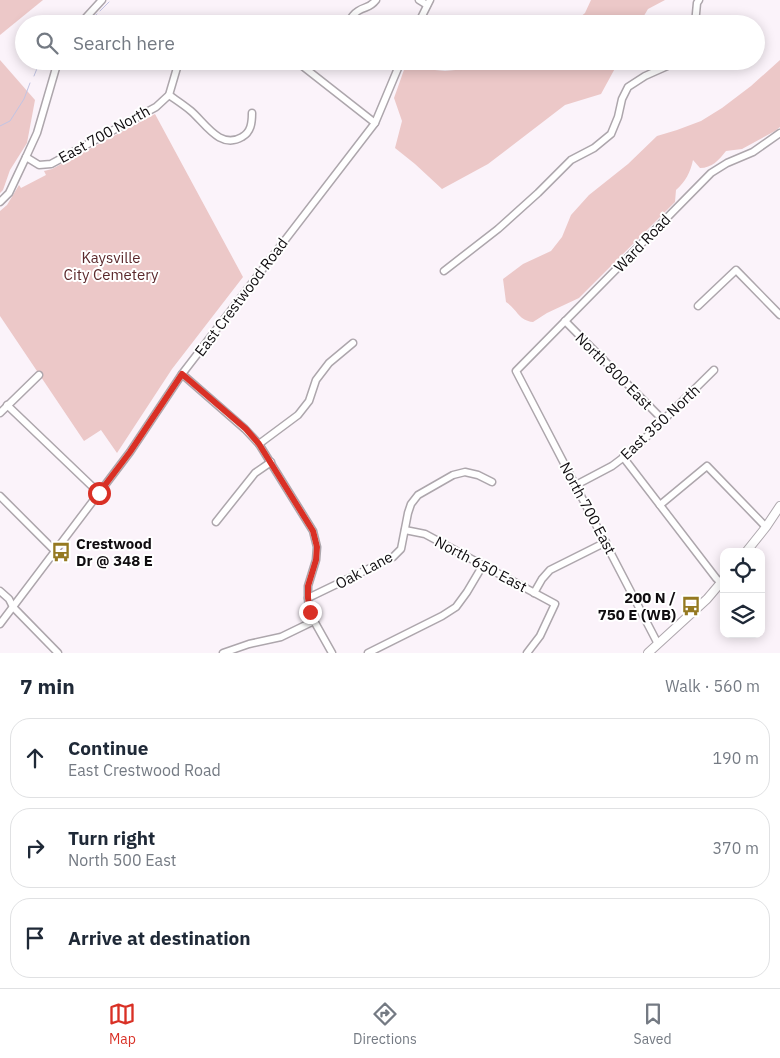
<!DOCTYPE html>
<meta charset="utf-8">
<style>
:root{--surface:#fff;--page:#f6f6f7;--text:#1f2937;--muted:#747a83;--line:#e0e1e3;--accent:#d93025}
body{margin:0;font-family:"IBM Plex Sans",sans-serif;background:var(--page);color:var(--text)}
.controls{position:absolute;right:15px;bottom:15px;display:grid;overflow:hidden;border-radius:10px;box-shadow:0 2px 12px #0003}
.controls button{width:45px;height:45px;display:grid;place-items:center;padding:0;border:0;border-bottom:1px solid var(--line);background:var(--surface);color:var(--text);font:25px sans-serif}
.stop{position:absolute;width:15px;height:15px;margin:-11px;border:4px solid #d93025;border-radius:50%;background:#fff}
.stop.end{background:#d93025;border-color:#fff;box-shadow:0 1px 5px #0008}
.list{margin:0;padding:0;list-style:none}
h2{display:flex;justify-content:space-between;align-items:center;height:65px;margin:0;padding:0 20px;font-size:21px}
h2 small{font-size:16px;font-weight:400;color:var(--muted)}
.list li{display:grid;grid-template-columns:32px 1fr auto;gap:15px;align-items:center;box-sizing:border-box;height:80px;margin:0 10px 10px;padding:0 10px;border:1px solid var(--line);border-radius:20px}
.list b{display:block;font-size:19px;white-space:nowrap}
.list p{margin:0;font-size:16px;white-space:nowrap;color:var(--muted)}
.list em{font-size:16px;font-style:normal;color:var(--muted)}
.icon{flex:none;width:28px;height:28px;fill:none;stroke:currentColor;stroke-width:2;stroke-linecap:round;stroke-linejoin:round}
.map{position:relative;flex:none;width:780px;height:653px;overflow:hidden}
.search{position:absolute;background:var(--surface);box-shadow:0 2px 12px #0003;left:15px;right:15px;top:15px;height:55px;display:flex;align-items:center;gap:12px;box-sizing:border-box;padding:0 18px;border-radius:28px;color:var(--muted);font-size:19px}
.sheet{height:335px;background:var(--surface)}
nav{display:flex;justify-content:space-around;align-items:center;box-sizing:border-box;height:70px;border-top:1px solid var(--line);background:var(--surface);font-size:14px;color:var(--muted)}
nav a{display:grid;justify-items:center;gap:2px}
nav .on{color:var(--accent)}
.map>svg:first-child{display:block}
</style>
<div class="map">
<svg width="780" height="653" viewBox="0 0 780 653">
<rect width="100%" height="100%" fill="#fbf3fa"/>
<g fill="#ecc8c8">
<polygon points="0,0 43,0 0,35"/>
<polygon points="591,0 665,0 648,9 639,24 572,24 585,13"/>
<polygon points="0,60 35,100 27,143 10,170 3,190 0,193"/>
<path d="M780,60V127L775,131L742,149L726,151C719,160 712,168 700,168L693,160C690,173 686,181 676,190L675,202L579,298L547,313L533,322C518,320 518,310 506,302L503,279L523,264L551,251L562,237L571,215L589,195L628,164L657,136L677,130L701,121L722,108L751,86Z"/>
<polygon points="509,61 619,61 601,94 565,105 488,164 442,189 415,164 395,148 402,121 394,98 405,67 445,71 496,66"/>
<polygon points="155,114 243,277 172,369 117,453 101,430 84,441 0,316 0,211 7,205 19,185 21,188 46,175 44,171 52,169"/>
</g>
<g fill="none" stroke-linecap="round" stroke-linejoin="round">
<g stroke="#c2c4e3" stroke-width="1">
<polyline points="100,11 109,2"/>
<polyline points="90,20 97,14"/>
<polyline points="34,76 40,61"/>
<polyline points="0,126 10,121 24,99 30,83"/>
</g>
<defs>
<g id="minor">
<polyline points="419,0 427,5"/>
<polyline points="80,24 102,0"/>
<path d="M347,24C350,19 353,14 358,11C366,6 370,8 376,0"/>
<polyline points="418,24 430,0"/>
<polyline points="695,24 697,3 699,0"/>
<polyline points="296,61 375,123"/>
<path d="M169,95C176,100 184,105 191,111C205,123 220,150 242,137C251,132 252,123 252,113"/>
<polyline points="26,157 37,133 58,61"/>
<polyline points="0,202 9,193 26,157 39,165 51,164 156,107 169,95 179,61"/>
<polyline points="444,271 498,229 538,193 571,160 594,148 611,134 618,117 622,99 628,87 645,76 672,64 676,61"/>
<polyline points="698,306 736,270 780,315"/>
<polyline points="565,321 663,420"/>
<polyline points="182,374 245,429 259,444 313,531 317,547 316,560 308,586 308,598 309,612 332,653"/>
<polyline points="7,405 99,493"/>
<polyline points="0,413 39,375"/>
<polyline points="259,444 298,415 309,401 316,380 329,363 353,343"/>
<polyline points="623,457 716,578 721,583"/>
<polyline points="576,485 612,466 632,451 714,370"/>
<polyline points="0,496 55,551"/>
<polyline points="660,505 707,466 766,527"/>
<polyline points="216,522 255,473 271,462"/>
<polyline points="405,530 425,534 555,604 540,636 527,653"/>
<polyline points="0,591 9,599 13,607 58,653"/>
<polyline points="534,593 542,579 550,570 606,542"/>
<polyline points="308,598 393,557 401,549 408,513 411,504 418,495 453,475 465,472 478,475 492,482"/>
<polyline points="0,624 130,452 182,374 375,123 401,61"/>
<polyline points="658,644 516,371 711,173 727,163 753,152 780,133"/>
<polyline points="223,653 249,644 281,637 314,621"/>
<polyline points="368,653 442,616 456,607 467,592 483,565"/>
</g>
<g id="major">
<polyline points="746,552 766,527 780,506"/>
<polyline points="648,653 707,599 724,579"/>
</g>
</defs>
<use href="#minor" stroke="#ada6ac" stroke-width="9"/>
<use href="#major" stroke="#ada6ac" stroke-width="10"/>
<use href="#minor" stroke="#fff" stroke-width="6"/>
<use href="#major" stroke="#fff" stroke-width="8"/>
</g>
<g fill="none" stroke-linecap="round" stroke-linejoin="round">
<polyline stroke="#d93025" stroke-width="6" points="99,493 130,452 182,374 246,429 259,444 313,531 317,547 316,560 308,586 308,598 310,612"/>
</g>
<defs>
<symbol id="bus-bare" viewBox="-9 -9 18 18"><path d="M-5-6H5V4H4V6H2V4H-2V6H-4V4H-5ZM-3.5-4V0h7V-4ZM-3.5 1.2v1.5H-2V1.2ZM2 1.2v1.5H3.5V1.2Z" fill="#957921" stroke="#fff" stroke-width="2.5" paint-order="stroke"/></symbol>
</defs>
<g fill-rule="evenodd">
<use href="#bus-bare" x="47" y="538" width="28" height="28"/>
<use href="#bus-bare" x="677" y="592" width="28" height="28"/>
</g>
<g text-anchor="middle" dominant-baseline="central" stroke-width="4" stroke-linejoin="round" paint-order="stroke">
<g font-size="15" fill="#100d10" stroke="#fff">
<text transform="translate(104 134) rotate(-29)">East 700 North</text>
<text transform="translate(642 243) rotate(-46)">Ward Road</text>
<text transform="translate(241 297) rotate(-53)">East Crestwood Road</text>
<text transform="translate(614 371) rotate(45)">North 800 East</text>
<text transform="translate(660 422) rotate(-43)">East 350 North</text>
<text transform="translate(588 508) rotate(62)">North 700 East</text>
<text transform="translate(481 564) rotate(28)">North 650 East</text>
<text transform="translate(364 570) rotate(-28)">Oak Lane</text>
</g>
<g font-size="15" fill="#5b292c" stroke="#fff">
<text x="111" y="257">Kaysville<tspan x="111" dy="17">City Cemetery</tspan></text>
</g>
<g font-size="15" font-weight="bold" fill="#100d10" stroke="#fff" text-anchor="start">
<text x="76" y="543">Crestwood<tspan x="76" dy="17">Dr @ 348 E</tspan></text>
<text x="676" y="597" text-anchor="end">200 N /<tspan x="676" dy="17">750 E (WB)</tspan></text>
</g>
</g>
</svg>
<div class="controls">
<button><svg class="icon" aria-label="locate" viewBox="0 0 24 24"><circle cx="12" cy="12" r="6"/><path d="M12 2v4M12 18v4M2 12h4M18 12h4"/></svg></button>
<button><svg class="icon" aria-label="layers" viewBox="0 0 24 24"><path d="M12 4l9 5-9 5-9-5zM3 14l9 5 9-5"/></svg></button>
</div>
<div class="stop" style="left:99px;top:493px"></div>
<div class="stop end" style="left:310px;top:612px"></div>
<div class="search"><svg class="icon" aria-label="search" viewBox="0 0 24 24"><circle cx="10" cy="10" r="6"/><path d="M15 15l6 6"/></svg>Search here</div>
</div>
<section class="sheet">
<h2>7 min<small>Walk · 560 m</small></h2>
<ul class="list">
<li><svg class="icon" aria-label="ahead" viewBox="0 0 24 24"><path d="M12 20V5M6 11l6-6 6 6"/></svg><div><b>Continue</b><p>East Crestwood Road</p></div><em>190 m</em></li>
<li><svg class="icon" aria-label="right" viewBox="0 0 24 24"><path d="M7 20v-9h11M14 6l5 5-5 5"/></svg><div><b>Turn right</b><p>North 500 East</p></div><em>370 m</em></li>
<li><svg class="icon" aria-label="arrive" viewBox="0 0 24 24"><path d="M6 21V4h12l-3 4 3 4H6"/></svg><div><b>Arrive at destination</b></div></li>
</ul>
</section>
<nav>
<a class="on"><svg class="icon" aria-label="map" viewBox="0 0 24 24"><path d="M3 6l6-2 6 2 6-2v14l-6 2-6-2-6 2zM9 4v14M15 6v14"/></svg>Map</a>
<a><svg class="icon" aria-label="directions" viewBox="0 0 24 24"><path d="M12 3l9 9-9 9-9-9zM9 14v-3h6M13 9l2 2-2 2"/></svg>Directions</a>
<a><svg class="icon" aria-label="saved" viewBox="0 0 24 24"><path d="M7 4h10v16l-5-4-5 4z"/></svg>Saved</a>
</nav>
